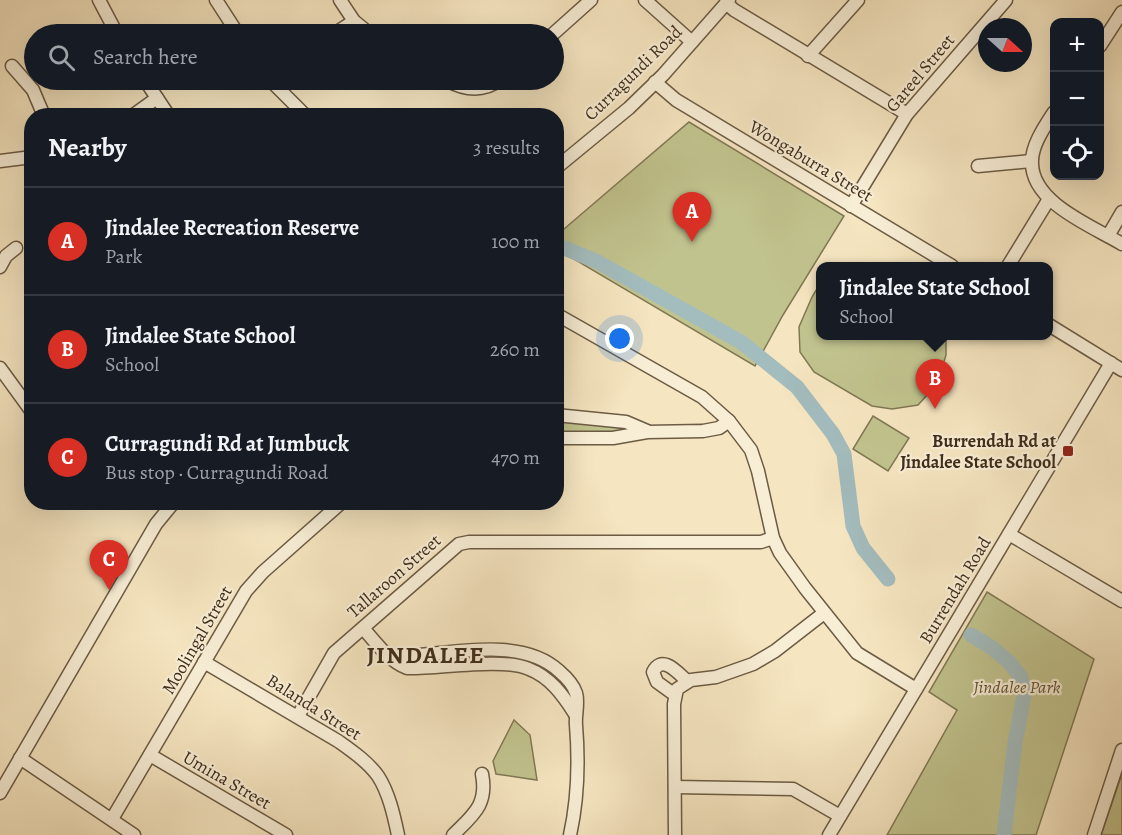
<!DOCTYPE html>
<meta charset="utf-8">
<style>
:root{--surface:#171b24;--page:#20242c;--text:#f1f3f6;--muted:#9ea1a6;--line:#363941;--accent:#d93025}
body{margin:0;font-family:Alegreya,serif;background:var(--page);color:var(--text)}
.controls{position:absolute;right:18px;top:18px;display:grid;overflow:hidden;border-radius:12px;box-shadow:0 6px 24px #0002}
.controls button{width:54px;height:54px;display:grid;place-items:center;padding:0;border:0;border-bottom:2px solid var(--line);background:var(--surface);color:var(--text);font:30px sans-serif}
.compass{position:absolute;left:978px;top:18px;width:54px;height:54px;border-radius:50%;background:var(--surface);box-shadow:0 6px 24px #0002;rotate:111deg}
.you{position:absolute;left:620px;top:339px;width:21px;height:21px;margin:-15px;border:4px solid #fff;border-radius:50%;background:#1a73e8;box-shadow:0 0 0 9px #1a73e833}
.badge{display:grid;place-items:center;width:39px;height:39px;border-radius:50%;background:var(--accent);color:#fff;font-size:20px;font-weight:700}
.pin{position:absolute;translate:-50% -50px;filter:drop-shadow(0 2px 3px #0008)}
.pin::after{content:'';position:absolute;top:32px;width:21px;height:18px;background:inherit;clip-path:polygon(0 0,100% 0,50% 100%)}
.popup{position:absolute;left:816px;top:262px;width:237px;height:78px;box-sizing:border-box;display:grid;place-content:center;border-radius:12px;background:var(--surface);filter:drop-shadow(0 2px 4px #0005);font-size:20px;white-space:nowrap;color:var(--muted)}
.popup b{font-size:22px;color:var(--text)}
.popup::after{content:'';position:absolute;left:50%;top:100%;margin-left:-12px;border:12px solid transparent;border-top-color:var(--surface)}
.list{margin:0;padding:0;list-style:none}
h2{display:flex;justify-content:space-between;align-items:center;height:78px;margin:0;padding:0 24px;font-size:26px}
h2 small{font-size:20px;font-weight:400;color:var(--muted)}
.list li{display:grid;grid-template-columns:39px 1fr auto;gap:18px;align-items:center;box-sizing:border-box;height:108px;padding:0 24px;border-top:2px solid var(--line)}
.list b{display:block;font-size:22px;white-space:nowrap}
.list p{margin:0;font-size:20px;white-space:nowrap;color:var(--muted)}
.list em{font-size:20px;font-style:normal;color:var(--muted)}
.icon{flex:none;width:33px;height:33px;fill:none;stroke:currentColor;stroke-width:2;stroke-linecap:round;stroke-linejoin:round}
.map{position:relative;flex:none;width:1122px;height:835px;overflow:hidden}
.search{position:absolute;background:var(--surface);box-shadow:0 6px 24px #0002;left:24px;top:24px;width:540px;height:66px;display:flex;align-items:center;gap:15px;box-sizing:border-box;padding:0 21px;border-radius:33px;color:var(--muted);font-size:22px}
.panel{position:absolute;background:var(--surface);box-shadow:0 6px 24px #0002;left:24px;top:108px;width:540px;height:402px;border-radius:24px}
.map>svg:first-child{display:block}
</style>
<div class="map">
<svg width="1122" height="835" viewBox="0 0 1122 835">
<rect width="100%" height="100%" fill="#f5e5c0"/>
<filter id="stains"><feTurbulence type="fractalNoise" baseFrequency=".00333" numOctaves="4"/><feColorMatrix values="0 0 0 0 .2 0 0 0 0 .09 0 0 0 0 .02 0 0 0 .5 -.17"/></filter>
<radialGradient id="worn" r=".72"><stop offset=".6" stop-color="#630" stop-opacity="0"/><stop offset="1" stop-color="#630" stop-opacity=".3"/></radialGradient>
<g fill="#c1c38e" stroke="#807854" stroke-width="1.5">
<polygon points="689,122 844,216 783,315 755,366 557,249 557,235"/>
<polygon points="821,282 821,336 946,336 946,355 940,375 928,394 918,405 892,409 872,406 814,372 800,352 799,327 812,297"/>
<polygon points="873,416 909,438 888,471 853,449"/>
<polygon points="556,420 624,427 625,430 622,433 557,434"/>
<polygon points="987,592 1094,659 1036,835 887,835 957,710 929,692"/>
<polygon points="514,720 530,735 537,780 496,774 493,761"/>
<polygon points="1122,774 1122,835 1101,835"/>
</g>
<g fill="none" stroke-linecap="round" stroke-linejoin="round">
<g stroke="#a3bcbe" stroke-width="15">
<polyline points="559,246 596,261 741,342 797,387 833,434 844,454 853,526 863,548 888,579"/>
<polyline points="971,635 991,647 1009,662 1021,677 1024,695 1015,743 1004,835"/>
</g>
<defs>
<g id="minor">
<polyline points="99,0 117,34"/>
<polyline points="216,0 238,34"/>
<polyline points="340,0 354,21 370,34"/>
<polyline points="645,0 692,42"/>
<polyline points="726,3 734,10 907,114"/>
<polyline points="334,34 354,21"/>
<polyline points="553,34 591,0"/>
<polyline points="1100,46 1122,12"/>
<polyline points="808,56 858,0"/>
<polyline points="12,66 33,90 44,116"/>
<polyline points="145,80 169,116"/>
<polyline points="270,80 306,116"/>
<path d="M446,80C464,90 482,93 500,80"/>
<polyline points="655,82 676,100 952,266"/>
<path d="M1054,112C1045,126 1031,146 1032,163C1032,203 1092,226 1122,244"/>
<polyline points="132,116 157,98"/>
<polyline points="0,161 32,157"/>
<polyline points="978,166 1031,161"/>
<polyline points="556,168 629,108 663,75 729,0"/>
<polyline points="851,206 907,114 1006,0"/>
<polyline points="1108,236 1122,212"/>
<polyline points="1008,266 1049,199"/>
<polyline points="0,267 6,256 16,248"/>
<polyline points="556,314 702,397 729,421 751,450 758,471 773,538 780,553 805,588 857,653 916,689"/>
<polyline points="1049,325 1122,370"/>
<polyline points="0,368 32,412"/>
<polyline points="556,415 626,422 647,431"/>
<polyline points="556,438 613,438 647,432 703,431 719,428 729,421"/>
<polyline points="1009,534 1122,601"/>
<path d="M363,628C376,643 389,661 407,668C439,669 502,657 529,669C550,677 563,695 575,714"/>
<path d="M389,657C440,657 518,633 559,671C566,677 573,684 576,693C579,702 575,715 576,725C579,762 578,799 570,835"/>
<path d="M204,662L338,741C352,751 368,762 378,776C389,793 394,816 398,835"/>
<path d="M675,695L657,682L653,672C662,654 677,672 687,681"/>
<polyline points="298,716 334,653 459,544 469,542 761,542 773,538"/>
<polyline points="150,755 286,835"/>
<polyline points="20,758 134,835"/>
<polyline points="675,787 793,789 840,816"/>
<polyline points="0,793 156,524 174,502"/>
<polyline points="112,819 246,591 263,572 342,502"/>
<path d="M453,835C473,815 488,805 482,774"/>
<polyline points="675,835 674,704 677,689 691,680 716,677 753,664 775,651 824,613"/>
<polyline points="829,835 1111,363"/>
<polyline points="1094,835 1122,750"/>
</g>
</defs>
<use href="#minor" stroke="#6c5b44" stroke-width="15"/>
<use href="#minor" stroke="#f8eed6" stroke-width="12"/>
</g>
<rect fill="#8f2418" stroke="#f8eed6" stroke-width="2" x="1062" y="445" width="12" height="12" rx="3"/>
<g text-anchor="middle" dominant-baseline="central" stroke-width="4.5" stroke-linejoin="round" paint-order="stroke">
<g font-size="18" fill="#3f2d1a" stroke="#f8eed6">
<text transform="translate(633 73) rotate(-44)">Curragundi Road</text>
<text transform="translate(920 73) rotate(-50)">Gareel Street</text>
<text transform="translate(811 161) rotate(31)">Wongaburra Street</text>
<text transform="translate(394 576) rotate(-41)">Tallaroon Street</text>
<text transform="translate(955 590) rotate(-59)">Burrendah Road</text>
<text transform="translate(197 640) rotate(-60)">Moolingal Street</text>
<text transform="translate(314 707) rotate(32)">Balanda Street</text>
<text transform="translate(227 780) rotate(30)">Umina Street</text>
</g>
<g font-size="18" font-weight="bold" fill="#3f2d1a" stroke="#f8eed6" text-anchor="end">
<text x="1056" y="441">Burrendah Rd at<tspan x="1056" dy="21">Jindalee State School</tspan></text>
</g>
<g font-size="18" font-style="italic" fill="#605237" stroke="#f8eed6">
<text x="1017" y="687">Jindalee Park</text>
</g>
<g font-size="24" font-weight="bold" letter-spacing="1.5" fill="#3f2d1a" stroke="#f8eed6">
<text x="426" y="655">JINDALEE</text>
</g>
</g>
<rect width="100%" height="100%" filter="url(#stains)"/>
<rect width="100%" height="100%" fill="url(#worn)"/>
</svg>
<div class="controls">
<button>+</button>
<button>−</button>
<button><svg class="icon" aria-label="locate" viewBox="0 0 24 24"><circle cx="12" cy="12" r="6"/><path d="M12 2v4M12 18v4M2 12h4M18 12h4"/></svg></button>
</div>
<svg class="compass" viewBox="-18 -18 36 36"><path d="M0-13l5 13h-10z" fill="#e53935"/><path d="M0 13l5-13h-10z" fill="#9ea1a6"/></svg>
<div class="you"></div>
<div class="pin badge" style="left:692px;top:242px">A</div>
<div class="pin badge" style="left:935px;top:409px">B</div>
<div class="popup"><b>Jindalee State School</b>School</div>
<div class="pin badge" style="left:109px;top:590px">C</div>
<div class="search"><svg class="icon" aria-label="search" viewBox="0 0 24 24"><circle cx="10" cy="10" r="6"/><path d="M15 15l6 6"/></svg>Search here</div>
<section class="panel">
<h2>Nearby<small>3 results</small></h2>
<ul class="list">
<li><span class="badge">A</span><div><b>Jindalee Recreation Reserve</b><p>Park</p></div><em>100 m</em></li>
<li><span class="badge">B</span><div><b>Jindalee State School</b><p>School</p></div><em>260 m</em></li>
<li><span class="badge">C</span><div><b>Curragundi Rd at Jumbuck</b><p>Bus stop · Curragundi Road</p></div><em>470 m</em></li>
</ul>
</section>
</div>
